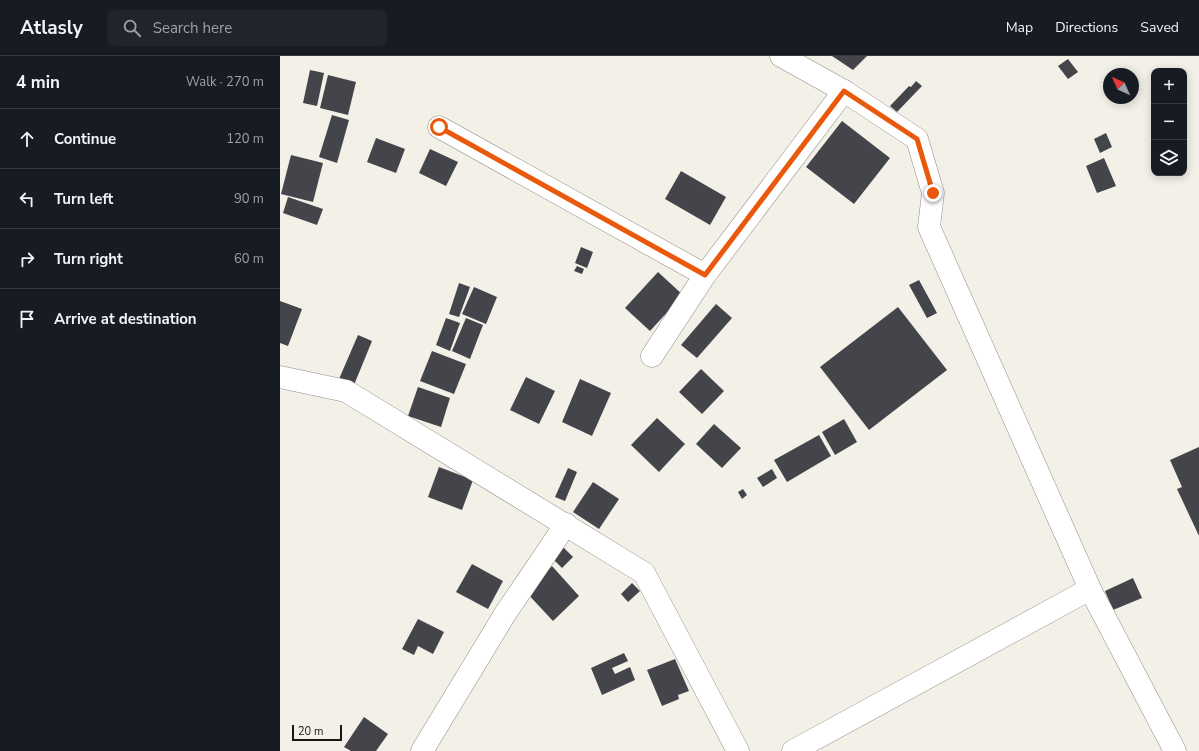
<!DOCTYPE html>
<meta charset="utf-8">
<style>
:root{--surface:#171b24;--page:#20242c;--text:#f1f3f6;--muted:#9ea1a6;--line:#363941}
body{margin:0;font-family:"Nunito Sans",sans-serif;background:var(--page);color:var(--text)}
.controls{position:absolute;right:12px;top:12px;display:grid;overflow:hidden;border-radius:8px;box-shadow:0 2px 10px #0003}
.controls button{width:36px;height:36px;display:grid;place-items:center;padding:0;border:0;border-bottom:1px solid var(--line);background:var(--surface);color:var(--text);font:20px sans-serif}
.compass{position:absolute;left:823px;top:12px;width:36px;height:36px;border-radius:50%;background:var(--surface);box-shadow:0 2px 10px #0003;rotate:315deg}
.scale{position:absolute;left:12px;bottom:10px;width:50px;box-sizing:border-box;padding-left:4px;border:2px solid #171613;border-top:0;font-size:11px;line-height:14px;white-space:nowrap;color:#171613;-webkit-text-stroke:3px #f2f0e7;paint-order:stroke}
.stop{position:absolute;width:12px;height:12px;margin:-9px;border:3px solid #ea580c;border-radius:50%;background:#fff}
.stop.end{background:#ea580c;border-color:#fff;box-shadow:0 1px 4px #0008}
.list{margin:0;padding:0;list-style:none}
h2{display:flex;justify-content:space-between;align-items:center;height:52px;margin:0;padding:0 16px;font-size:17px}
h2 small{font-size:13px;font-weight:400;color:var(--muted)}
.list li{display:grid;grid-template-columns:26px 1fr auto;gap:12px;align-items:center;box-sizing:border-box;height:60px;padding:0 16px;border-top:1px solid var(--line)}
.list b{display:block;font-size:15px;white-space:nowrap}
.list em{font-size:13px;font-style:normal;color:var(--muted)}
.icon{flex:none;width:22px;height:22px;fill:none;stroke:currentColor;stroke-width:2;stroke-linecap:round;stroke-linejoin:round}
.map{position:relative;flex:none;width:919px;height:695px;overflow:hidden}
header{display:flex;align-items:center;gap:24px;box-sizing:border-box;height:56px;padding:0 20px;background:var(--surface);border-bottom:1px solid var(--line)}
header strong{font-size:19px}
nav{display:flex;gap:22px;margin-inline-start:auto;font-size:14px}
.search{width:280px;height:36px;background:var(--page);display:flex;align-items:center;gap:10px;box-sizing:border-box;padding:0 14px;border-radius:8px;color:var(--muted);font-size:15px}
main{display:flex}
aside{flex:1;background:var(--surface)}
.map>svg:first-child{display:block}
</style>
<header>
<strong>Atlasly</strong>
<div class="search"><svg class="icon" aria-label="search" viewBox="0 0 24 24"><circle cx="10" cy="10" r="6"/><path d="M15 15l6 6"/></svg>Search here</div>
<nav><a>Map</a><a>Directions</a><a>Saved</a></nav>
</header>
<main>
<aside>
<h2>4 min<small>Walk · 270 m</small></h2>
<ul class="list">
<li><svg class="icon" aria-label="ahead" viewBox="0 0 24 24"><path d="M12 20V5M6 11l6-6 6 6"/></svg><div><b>Continue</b></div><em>120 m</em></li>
<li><svg class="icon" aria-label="left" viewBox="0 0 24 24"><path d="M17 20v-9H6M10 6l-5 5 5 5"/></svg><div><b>Turn left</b></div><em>90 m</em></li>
<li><svg class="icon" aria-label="right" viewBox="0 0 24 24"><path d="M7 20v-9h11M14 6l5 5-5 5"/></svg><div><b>Turn right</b></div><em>60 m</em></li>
<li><svg class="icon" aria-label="arrive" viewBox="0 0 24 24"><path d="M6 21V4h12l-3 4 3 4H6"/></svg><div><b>Arrive at destination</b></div></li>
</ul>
</aside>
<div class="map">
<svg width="919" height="695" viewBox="0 0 919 695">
<rect width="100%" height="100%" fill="#f2f0e7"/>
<g fill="#44454b">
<polygon points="552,0 587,0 573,14"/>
<polygon points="788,3 798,16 788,23 778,10"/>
<polygon points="30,14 44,17 37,50 23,47"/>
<polygon points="48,19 76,26 68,59 40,52"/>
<polygon points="636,25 642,30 617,56 610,50 629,30 631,31"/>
<polygon points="52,59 69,64 57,107 39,101"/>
<polygon points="562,65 610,102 574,148 526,111"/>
<polygon points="826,77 832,91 820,97 814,83"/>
<polygon points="96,82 125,93 116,117 87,106"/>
<polygon points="150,93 178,106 166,130 139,117"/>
<polygon points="11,99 43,107 33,146 1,138"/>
<polygon points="824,102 836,130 817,137 806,110"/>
<polygon points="401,115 446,141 430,169 385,143"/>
<polygon points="8,141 43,153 37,169 3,157"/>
<polygon points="301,191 313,196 307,212 295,207"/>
<polygon points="297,210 304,213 302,218 294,215"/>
<polygon points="378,216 403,239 370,275 345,252"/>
<polygon points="639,224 657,257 647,262 629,229"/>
<polygon points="179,227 190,231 179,261 169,258"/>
<polygon points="194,231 217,241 206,268 182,258"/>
<polygon points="0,245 22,253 8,290 0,287"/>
<polygon points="436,248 452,262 417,302 401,289"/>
<polygon points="618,251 667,314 589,374 540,311"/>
<polygon points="166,262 180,267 170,295 156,289"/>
<polygon points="186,262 203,269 190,303 172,295"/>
<polygon points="78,279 92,285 74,329 59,323"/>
<polygon points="152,295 186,308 174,338 140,325"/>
<polygon points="421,313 444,335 422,358 399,336"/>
<polygon points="246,321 275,335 259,368 230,354"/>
<polygon points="300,323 331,337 312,380 282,366"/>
<polygon points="138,331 170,342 161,371 128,360"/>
<polygon points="377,362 405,388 379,416 351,389"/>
<polygon points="564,363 577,386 555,399 542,376"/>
<polygon points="434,368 461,392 442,412 416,388"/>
<polygon points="539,379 551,400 507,426 494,404"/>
<polygon points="919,391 919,480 897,433 902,431 890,404"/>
<polygon points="159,411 193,424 182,454 148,441"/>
<polygon points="288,412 297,416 285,445 275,441"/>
<polygon points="492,413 497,422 483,431 477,422"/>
<polygon points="313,426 339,443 319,473 293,456"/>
<polygon points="463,433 467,439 462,443 458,436"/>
<polygon points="278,486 293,501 282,512 267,497"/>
<polygon points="192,508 223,525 208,553 176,536"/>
<polygon points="272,510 299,540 273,565 245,535"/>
<polygon points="853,522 862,542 833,554 825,535"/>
<polygon points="352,527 360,535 348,546 341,538"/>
<polygon points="138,563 164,576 153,598 138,590 134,599 122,593"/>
<polygon points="344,597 348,605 332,612 335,618 350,611 355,624 322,639 311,612"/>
<polygon points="395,603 409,635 398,639 399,643 382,650 367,614"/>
<polygon points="84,661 108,678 96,695 71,695 64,691"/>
</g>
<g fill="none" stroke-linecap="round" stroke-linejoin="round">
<defs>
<g id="minor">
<polyline points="501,0 564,35 637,83 653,137 649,171 810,533 895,695"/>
<polyline points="159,71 425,219"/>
<polyline points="372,300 425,219 564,35"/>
<polyline points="0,321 66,335 364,517 458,695"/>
<polyline points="142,695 225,558 286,468"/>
<polyline points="513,695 810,533"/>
</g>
</defs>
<use href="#minor" stroke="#908e86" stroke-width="23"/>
<use href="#minor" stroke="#fff" stroke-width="22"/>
</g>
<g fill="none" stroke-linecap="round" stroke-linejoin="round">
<polyline stroke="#ea580c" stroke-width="5" points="159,71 425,219 564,35 637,83 653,137"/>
</g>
</svg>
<div class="controls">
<button>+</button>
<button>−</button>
<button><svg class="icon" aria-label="layers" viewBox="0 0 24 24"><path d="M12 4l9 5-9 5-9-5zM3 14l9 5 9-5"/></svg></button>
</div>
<svg class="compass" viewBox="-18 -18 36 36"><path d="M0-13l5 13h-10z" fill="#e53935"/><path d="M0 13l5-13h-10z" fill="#9ea1a6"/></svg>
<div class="scale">20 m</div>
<div class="stop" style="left:159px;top:71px"></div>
<div class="stop end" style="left:653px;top:137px"></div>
</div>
</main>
